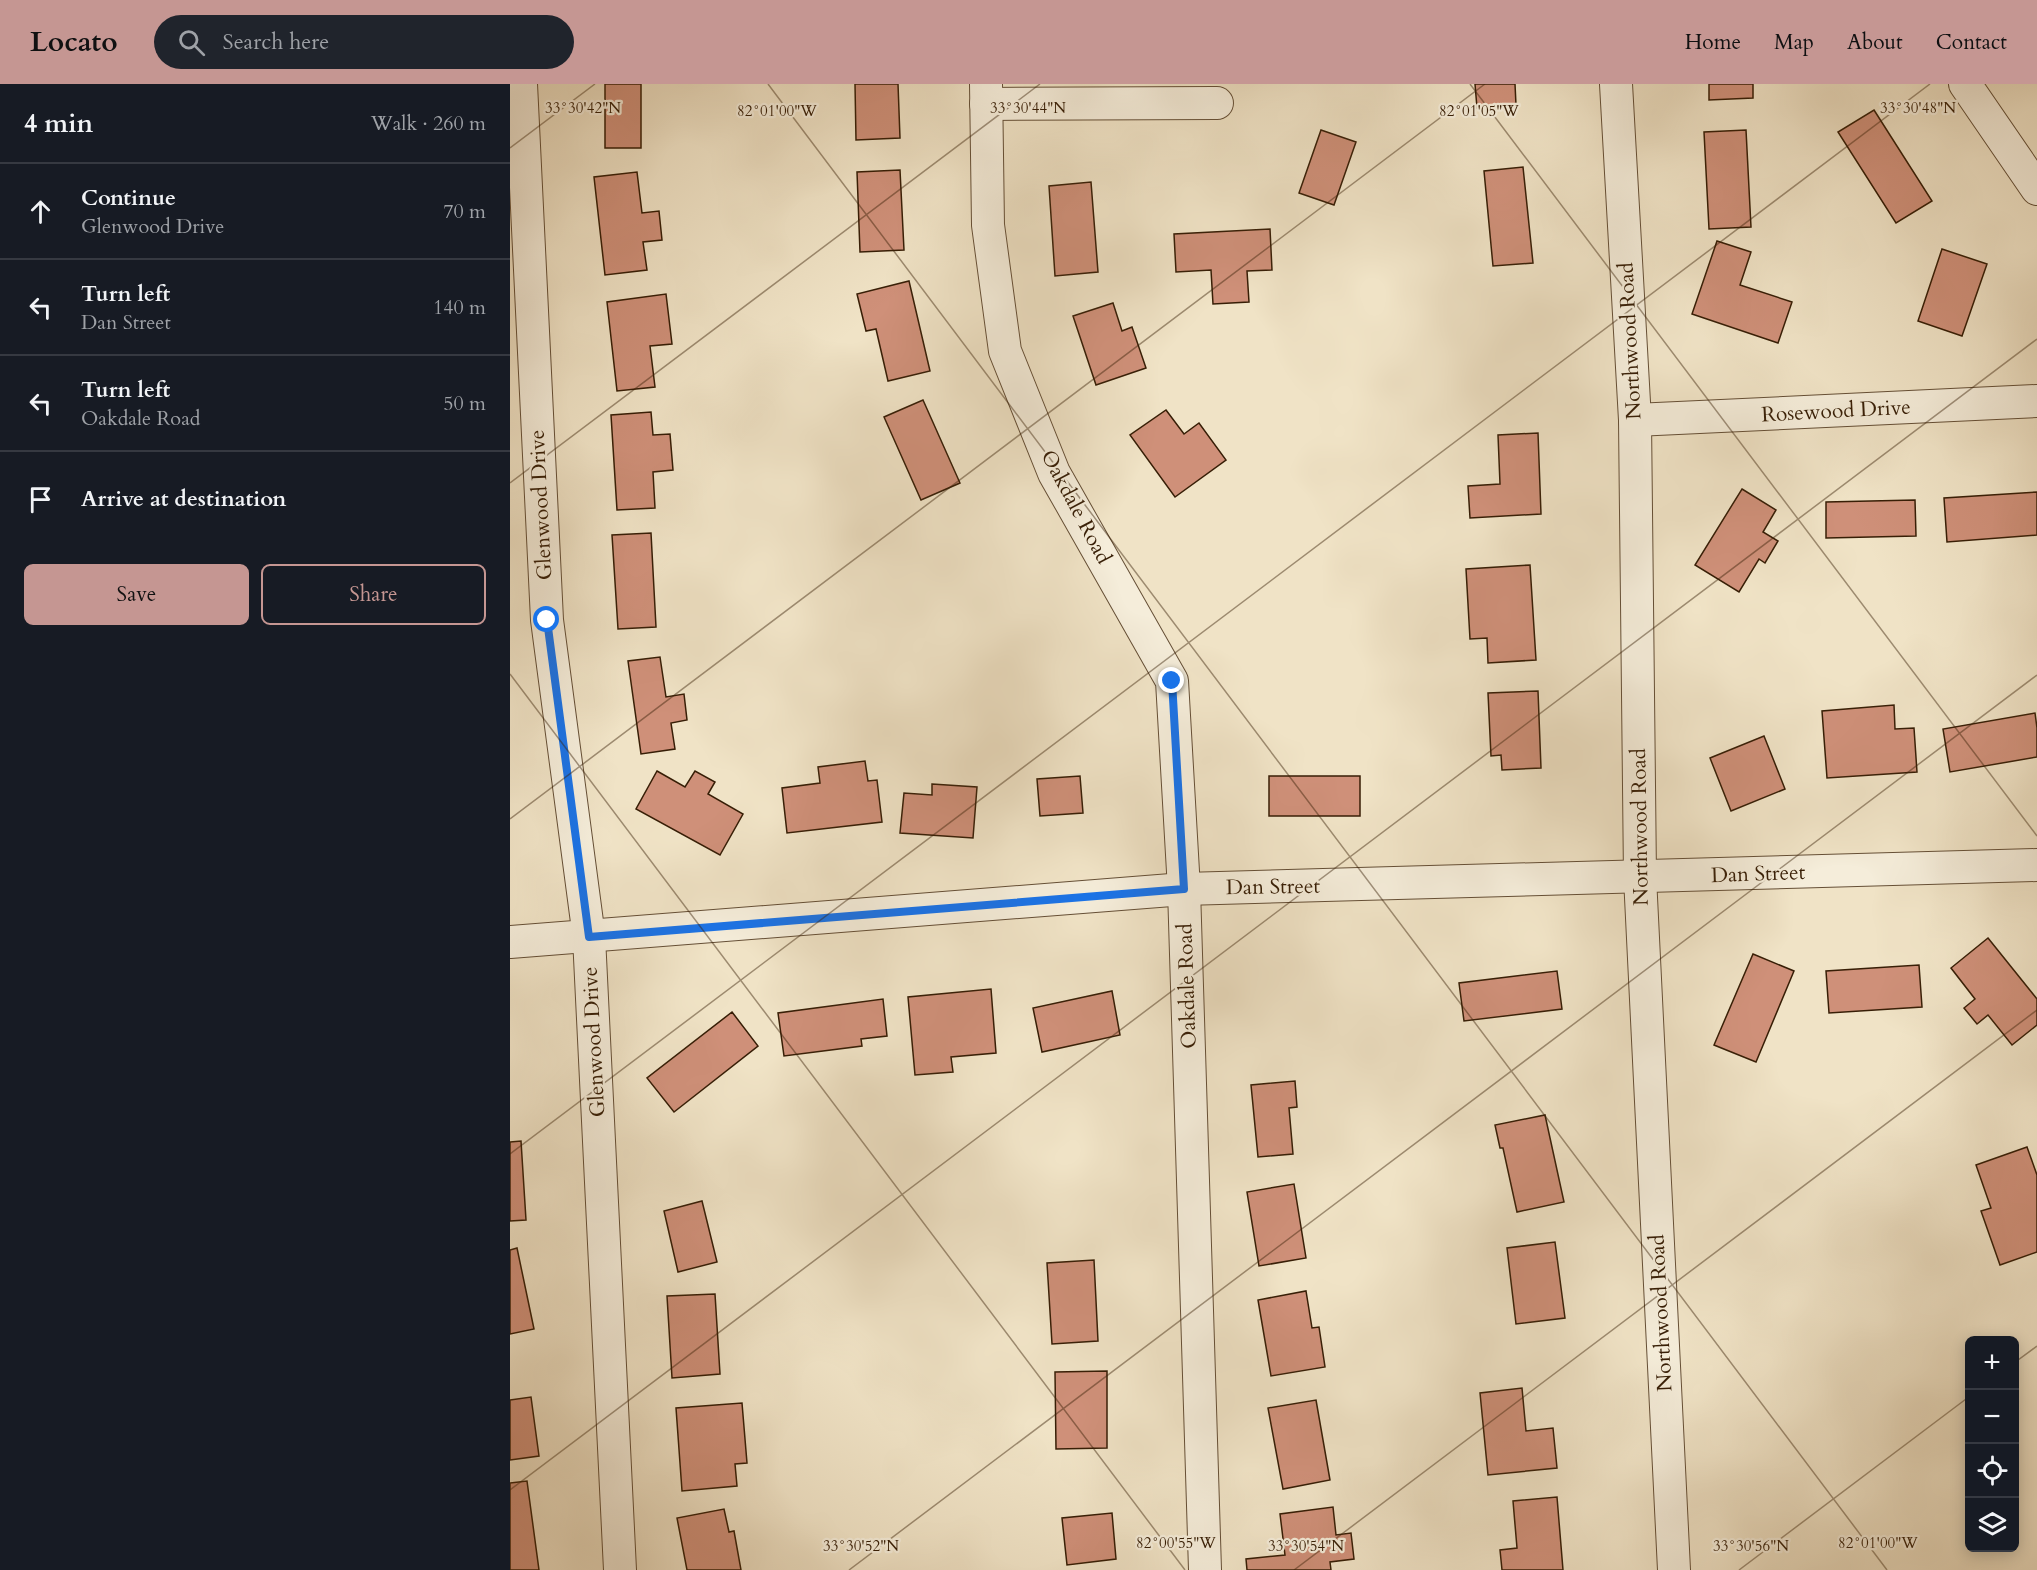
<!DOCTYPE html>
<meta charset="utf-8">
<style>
:root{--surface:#171b24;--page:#20242c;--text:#f1f3f6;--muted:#9ea1a6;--line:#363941;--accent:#c59692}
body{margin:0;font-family:Cardo,serif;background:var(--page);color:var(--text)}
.controls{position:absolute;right:18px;bottom:18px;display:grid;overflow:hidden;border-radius:9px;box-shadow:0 3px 15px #0003}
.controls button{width:54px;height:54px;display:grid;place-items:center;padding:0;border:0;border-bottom:2px solid var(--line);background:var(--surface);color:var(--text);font:30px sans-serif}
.stop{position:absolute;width:18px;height:18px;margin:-14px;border:4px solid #1a73e8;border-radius:50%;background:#fff}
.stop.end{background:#1a73e8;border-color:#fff;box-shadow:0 2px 6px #0008}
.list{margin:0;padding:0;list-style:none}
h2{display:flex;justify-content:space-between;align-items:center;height:78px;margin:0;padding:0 24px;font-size:26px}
h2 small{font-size:20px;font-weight:400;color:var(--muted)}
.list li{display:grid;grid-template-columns:39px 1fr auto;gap:18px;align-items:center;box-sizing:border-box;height:96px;padding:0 24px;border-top:2px solid var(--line)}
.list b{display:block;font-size:22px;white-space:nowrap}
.list p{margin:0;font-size:20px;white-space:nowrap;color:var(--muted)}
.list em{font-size:20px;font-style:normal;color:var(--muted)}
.actions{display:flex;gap:12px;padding:18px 24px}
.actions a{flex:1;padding:14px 0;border:2px solid var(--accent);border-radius:9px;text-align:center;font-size:21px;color:var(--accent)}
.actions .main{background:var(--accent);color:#111}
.icon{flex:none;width:33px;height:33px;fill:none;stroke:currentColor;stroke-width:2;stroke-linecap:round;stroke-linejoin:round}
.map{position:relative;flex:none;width:1527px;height:1486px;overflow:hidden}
header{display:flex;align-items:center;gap:36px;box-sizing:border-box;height:84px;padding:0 30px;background:var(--accent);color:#111}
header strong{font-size:28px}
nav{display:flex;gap:33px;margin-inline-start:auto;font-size:21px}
.search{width:420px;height:54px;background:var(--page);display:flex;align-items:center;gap:15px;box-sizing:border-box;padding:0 21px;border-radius:33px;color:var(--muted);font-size:22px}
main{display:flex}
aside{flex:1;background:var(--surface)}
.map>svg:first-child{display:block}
</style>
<header>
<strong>Locato</strong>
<div class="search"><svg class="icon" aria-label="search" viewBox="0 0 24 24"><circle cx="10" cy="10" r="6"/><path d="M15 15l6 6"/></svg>Search here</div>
<nav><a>Home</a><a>Map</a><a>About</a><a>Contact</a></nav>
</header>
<main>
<aside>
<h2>4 min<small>Walk · 260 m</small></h2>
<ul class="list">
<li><svg class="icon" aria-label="ahead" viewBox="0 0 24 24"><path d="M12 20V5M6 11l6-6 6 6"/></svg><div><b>Continue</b><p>Glenwood Drive</p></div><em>70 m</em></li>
<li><svg class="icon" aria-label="left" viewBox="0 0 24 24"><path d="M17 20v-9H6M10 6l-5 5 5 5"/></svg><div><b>Turn left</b><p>Dan Street</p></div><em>140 m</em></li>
<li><svg class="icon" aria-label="left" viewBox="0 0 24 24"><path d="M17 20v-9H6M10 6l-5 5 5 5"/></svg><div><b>Turn left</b><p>Oakdale Road</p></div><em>50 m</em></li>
<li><svg class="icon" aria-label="arrive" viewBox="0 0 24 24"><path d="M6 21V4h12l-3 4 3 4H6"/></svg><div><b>Arrive at destination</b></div></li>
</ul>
<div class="actions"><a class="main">Save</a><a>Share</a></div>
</aside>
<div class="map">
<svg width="1527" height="1486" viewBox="0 0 1527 1486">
<rect width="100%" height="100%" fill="#f0e3c6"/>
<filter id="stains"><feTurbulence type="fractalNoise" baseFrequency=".00333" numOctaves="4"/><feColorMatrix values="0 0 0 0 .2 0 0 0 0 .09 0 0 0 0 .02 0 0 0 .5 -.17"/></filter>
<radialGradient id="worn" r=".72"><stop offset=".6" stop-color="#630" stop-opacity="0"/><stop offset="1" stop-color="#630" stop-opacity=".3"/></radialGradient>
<g fill="#cf9079" stroke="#371e06" stroke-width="1.5">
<rect x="95" y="0" width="36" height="64"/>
<polygon points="345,0 388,0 390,54 346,56"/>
<polygon points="965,0 1005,0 1006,21 967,24"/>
<polygon points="1199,0 1243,0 1243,14 1199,16"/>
<polygon points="1364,26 1422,117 1386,139 1328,48"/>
<polygon points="811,46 846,58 824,121 789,109"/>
<polygon points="1236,46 1241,143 1199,145 1194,48"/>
<polygon points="1013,83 1023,179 983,182 974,87"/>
<polygon points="390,86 394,166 350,168 347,88"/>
<polygon points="127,88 132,129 149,127 152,156 133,158 137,186 95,191 84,93"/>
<polygon points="581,98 588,188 545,192 539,102"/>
<polygon points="760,145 762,186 737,187 739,218 703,220 701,186 666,188 664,150"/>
<polygon points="1207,157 1241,168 1230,201 1282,218 1268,259 1182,230"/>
<polygon points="1432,165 1477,180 1452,252 1408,237"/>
<polygon points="399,197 420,287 378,297 366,245 356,247 347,210"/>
<polygon points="156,210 162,260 140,262 145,303 107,307 97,218"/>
<polygon points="603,219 612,247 622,243 636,284 586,301 563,232"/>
<polygon points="413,316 450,399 411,416 374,333"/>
<polygon points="656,326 674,350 689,339 716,376 665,413 620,351"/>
<polygon points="141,328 143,351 160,350 163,386 143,388 145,424 107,426 101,331"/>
<polygon points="1028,349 1031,430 960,434 958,402 990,400 988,351"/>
<polygon points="1232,405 1266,426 1253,448 1268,457 1255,479 1249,475 1229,508 1185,481"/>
<polygon points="1527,408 1527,451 1437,458 1434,414"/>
<polygon points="1405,416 1406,452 1316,454 1316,418"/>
<polygon points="141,449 146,543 108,545 102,451"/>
<polygon points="1020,481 1026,576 978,579 977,554 960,555 956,485"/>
<polygon points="150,573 156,613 174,610 177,636 161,639 165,665 131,670 118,577"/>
<polygon points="1028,607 1031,684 992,686 991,671 981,672 978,609"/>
<polygon points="1384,621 1385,645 1404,644 1407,688 1317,694 1312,627"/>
<polygon points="1525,629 1527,644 1527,673 1440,688 1433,645"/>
<polygon points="1254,652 1275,705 1221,727 1200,674"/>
<polygon points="355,677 358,697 367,696 372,738 277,749 272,704 310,699 308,683"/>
<polygon points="147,687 175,703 185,687 205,698 198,710 233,730 210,771 126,725"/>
<polygon points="570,692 573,729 530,732 527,695"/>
<rect x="759" y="692" width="91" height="40"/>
<polygon points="422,700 467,703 463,754 390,749 394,709 422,711"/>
<polygon points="1478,854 1527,915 1527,941 1502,961 1478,931 1467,940 1454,924 1465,915 1441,884"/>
<polygon points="1243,870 1284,887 1246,978 1204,961"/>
<polygon points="1409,881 1412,923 1319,929 1316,887"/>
<polygon points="1047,887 1052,925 954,937 949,899"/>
<polygon points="481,905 486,969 441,973 443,988 405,991 398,913"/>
<polygon points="602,907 610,951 532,968 523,924"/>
<polygon points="373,915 377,952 351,955 352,962 274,972 268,929"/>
<polygon points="222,928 248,962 164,1028 137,994"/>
<polygon points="785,997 787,1023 779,1024 783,1070 748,1073 741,1001"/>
<polygon points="1035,1031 1054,1118 1007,1128 993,1064 990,1064 985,1041"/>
<polygon points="11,1057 16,1136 0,1137 0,1058"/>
<polygon points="1517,1063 1527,1091 1527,1168 1490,1181 1471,1127 1481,1124 1466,1081"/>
<polygon points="784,1100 796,1174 749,1182 737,1108"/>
<polygon points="192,1117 207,1178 168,1188 154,1127"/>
<polygon points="1045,1158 1055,1234 1006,1240 997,1164"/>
<polygon points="7,1164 24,1245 0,1250 0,1166"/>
<polygon points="584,1176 588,1257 542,1260 537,1179"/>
<polygon points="796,1207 802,1244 809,1243 815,1283 761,1292 748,1216"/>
<polygon points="205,1210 210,1290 162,1294 157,1212"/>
<polygon points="597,1287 597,1364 546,1365 545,1288"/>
<polygon points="1012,1304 1016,1347 1043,1344 1047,1384 978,1391 970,1309"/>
<polygon points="21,1313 29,1372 0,1376 0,1316"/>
<polygon points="806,1316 820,1396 773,1405 758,1324"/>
<polygon points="232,1319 237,1379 225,1380 227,1402 172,1407 166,1324"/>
<polygon points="17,1397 29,1486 0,1486 0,1399"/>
<polygon points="1047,1413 1053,1486 992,1486 990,1466 1007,1464 1003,1417"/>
<polygon points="823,1423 826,1451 841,1449 844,1475 820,1478 821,1486 737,1486 736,1475 775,1471 770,1430"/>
<polygon points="214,1425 219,1448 224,1447 231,1486 177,1486 167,1434"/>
<polygon points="602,1429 606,1475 557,1481 552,1434"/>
</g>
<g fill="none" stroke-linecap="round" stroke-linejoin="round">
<defs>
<g id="street">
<polyline points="11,0 37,536 79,853 110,1486"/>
<polyline points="476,0 478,141 495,267 544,389 662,597 674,805 695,1486"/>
<polyline points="1106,0 1125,336 1130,793 1164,1486"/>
<polyline points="1455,0 1527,105"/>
<polyline points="476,20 707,19"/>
<polyline points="1125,336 1527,317"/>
<polyline points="0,858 674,805 1527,781"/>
</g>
</defs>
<use href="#street" stroke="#654f36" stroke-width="34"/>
<use href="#street" stroke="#f5edda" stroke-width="32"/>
</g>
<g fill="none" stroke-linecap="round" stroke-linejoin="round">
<polyline stroke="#1a73e8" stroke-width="8" points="37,536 79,853 674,805 662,597"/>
</g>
<path fill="none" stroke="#371e06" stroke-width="1.5" stroke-opacity="0.45" d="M258,0L1377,1486M960,0L1527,752M0,64L85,0M0,399L530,0M0,590L675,1486M0,735L975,0M0,1070L1420,0M1504,1279L1527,1262M0,1406L1527,255M339,1486L1527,591M784,1486L1527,926M1229,1486L1460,1312"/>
<g text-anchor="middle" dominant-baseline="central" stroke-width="4.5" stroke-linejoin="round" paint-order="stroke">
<g font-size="21" fill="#371e06" stroke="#f5edda">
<text transform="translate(1120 257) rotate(-93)">Northwood Road</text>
<text transform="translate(1326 327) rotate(-3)">Rosewood Drive</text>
<text transform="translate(31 421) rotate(-93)">Glenwood Drive</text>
<text transform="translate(566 423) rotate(62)">Oakdale Road</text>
<text transform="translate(1130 743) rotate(-91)">Northwood Road</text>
<text transform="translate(1248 790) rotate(-2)">Dan Street</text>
<text transform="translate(763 803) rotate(-1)">Dan Street</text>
<text transform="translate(677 902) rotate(-92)">Oakdale Road</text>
<text transform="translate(84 958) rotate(-93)">Glenwood Drive</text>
<text transform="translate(1151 1229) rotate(-93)">Northwood Road</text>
</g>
</g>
<g font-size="15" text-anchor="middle" fill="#371e06" stroke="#f5edda" stroke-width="4.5" stroke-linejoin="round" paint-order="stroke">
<text x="73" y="29">33°30'42"N</text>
<text x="1408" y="29">33°30'48"N</text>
<text x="518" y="29">33°30'44"N</text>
<text x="969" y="32">82°01'05"W</text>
<text x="267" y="32">82°01'00"W</text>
<text x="666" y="1464">82°00'55"W</text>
<text x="1368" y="1464">82°01'00"W</text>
<text x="351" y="1467">33°30'52"N</text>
<text x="796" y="1467">33°30'54"N</text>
<text x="1241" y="1467">33°30'56"N</text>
</g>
<rect width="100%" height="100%" filter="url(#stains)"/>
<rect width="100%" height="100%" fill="url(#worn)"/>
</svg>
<div class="controls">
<button>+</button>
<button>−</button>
<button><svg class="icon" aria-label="locate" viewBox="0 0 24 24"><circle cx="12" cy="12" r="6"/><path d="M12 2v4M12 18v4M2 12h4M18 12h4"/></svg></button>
<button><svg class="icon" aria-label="layers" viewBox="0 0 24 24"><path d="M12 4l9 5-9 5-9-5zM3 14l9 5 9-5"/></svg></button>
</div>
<div class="stop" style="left:37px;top:536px"></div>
<div class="stop end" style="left:662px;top:597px"></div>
</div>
</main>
